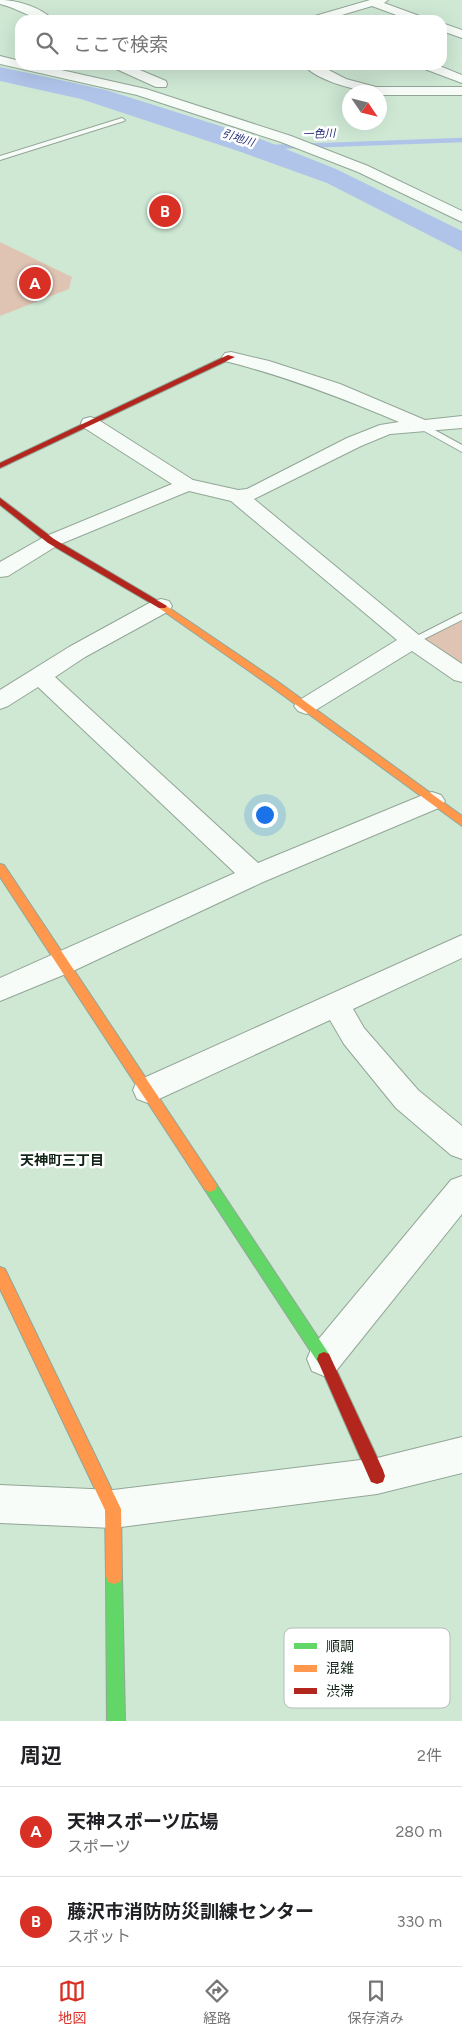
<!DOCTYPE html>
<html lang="ja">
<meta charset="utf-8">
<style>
:root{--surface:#fff;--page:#f2f2f2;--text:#202124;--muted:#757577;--line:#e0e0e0;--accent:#d93025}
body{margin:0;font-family:Figtree,"Noto Sans JP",sans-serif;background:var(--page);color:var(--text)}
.compass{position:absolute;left:342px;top:85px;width:45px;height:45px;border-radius:50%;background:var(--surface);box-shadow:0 5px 20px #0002;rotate:125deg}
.you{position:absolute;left:264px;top:814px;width:18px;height:18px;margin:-12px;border:4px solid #fff;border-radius:50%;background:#1a73e8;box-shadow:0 0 0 8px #1a73e833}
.badge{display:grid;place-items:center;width:32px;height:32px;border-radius:50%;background:var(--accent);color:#fff;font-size:16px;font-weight:700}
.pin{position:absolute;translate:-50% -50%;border:2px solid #fff;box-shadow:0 1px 5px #0006}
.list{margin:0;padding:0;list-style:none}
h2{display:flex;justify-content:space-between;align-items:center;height:65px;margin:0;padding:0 20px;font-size:21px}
h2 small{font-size:16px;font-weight:400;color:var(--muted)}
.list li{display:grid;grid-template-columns:32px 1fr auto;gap:15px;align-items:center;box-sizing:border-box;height:90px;padding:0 20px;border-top:1px solid var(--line)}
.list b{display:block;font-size:19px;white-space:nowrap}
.list p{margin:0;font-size:16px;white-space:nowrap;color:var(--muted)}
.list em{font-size:16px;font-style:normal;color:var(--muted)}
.icon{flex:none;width:28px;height:28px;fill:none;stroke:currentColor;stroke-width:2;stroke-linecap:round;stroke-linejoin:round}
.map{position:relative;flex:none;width:462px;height:1721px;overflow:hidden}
.search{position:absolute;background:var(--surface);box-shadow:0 5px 20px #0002;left:15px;right:15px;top:15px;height:55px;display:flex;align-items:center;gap:12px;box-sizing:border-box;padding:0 18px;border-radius:15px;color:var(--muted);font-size:19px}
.sheet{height:245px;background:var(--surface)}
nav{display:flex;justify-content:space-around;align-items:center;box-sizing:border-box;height:70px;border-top:1px solid var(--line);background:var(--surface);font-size:14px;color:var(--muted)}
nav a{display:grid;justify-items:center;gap:2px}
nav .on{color:var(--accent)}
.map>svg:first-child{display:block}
</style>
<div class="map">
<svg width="462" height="1721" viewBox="0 0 462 1721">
<rect width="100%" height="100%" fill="#cee8d4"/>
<g fill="#e0c4b3">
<polygon points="0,242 72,277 69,289 0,316"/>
<polygon points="462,616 462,675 412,641"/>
</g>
<polygon fill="#b0c4ea" points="0,67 106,90 258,138 336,169 462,231 462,252 327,183 238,151 81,99 0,81"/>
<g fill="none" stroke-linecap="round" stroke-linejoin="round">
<polyline stroke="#b0c4ea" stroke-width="4.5" points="272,147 462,140"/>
<defs>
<g id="lane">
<polygon points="122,118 125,120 124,121 0,160 0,156"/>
<polygon points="420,422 462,445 462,452 417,427 416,425"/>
<polygon points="462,613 462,620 416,643 408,643 407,641"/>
</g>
<g id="street">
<path d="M0,0C17,0 41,7 53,20C32,20 20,9 0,4Z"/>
<polygon points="370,0 388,0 384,3 425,18 427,20 410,20 372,6 325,20 306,20 308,18"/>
<polygon points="442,23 462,30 462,38 442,31"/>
<polygon points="0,56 20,61 20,65 39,65 146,89 291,136 368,166 462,211 462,222 358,172 281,142 137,95 0,64"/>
<polygon points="112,65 128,65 166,81 167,84 166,87 156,87 114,68"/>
<path d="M304,65H319L346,79L376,87H462V95H380V92C359,92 317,81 304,65Z"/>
<polygon points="420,65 437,65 462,75 462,83 422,68"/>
<path d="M231,352L269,361L340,384L425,420L462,416V428L390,434L361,446L254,499L420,636L462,664V682L454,680L412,651L314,711L306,714L298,711L294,706L298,701L397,640L231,501L189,491L58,545L8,576L0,577V562L44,537L172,484L83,427L81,423L83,419L90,417L97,419L193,480L238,490L247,489L347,438L380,425L399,422C342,398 285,376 225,361L222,357L225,353Z"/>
<polygon points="161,599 169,601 172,606 169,611 85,657 55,677 258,863 423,795 432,792 441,795 445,801 441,807 263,882 73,971 0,1001 0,978 235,873 38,687 8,706 0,709 0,690 69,647 153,601"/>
<polygon points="462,935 462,958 353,1009 364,1028 418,1090 462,1126 462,1159 451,1155 396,1108 344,1044 330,1020 159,1099 148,1103 137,1099 133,1090 137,1081"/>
<polygon points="462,1176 462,1214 336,1371 324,1376 312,1371 307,1359 312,1347 451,1180"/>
<polygon points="462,1437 462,1473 377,1494 113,1528 0,1523 0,1485 113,1490 377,1458"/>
</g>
<g id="fast">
<polygon points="210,1180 215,1182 329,1354 331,1359 329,1364 324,1366 319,1364 205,1190 203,1186 205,1182"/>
<polygon points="114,1568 120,1570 122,1576 125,1721 107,1721 106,1576 108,1570"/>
</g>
<g id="slow">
<polygon points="162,603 277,681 462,816 462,826 269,685 159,608 159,604"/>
<polygon points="0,864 4,865 215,1182 217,1186 215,1190 210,1192 205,1190 0,877"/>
<polygon points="0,1267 5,1269 121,1509 122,1576 120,1582 114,1584 108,1582 106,1576 105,1510 0,1289"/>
</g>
<g id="jam">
<polygon points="228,355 235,357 0,468 0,463"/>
<polygon points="0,498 54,539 167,606 165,608 159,608 48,543 0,505"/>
<polygon points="324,1352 329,1354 383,1470 385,1476 383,1482 377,1484 371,1482 317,1359 319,1354"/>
</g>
</defs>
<use href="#lane" stroke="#92a696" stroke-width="2"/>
<use href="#street" stroke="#92a696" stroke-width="2"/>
<use href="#fast" stroke="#92a696" stroke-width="2"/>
<use href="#slow" stroke="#92a696" stroke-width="2"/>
<use href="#jam" stroke="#92a696" stroke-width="2"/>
<use href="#lane" fill="#f8fcf9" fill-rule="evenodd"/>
<use href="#street" fill="#f8fcf9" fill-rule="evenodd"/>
<use href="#fast" fill="#63d668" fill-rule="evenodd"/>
<use href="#slow" fill="#ff974d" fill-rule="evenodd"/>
<use href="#jam" fill="#b3261e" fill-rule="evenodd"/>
</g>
<g text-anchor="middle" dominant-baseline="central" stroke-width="5" stroke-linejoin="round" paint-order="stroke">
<g font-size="11" font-style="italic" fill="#252f77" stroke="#fff">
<text transform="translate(319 134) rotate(-2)">一色川</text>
<text transform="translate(238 138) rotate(18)">引地川</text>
</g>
<g font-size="14" font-weight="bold" fill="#122417" stroke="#fff">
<text x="62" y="1160">天神町三丁目</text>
</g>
</g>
<rect x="284" y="1628" width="166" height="80" rx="8" fill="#fff" stroke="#b8bdb9" stroke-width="1"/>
<rect x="294" y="1643" width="23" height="6" fill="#63d668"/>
<rect x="294" y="1665" width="23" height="7" fill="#ff974d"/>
<rect x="294" y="1688" width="23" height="6" fill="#b3261e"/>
<g font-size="14" fill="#122417">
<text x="326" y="1651">順調</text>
<text x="326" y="1673">混雑</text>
<text x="326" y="1696">渋滞</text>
</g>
</svg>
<svg class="compass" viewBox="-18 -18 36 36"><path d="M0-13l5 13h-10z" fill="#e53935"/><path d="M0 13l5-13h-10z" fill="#757577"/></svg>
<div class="you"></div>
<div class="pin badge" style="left:35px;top:283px">A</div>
<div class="pin badge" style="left:165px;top:211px">B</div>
<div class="search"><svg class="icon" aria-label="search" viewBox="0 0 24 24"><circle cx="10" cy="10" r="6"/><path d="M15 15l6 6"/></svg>ここで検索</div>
</div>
<section class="sheet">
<h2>周辺<small>2件</small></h2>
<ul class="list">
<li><span class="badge">A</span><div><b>天神スポーツ広場</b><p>スポーツ</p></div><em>280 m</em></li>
<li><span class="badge">B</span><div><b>藤沢市消防防災訓練センター</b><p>スポット</p></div><em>330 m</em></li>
</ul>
</section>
<nav>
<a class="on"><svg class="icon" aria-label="map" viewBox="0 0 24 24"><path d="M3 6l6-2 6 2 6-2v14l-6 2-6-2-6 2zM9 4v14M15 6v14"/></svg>地図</a>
<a><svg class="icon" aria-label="directions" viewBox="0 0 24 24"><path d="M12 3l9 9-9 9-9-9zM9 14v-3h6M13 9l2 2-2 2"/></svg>経路</a>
<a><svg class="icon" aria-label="saved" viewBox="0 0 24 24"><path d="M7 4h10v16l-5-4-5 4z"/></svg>保存済み</a>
</nav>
